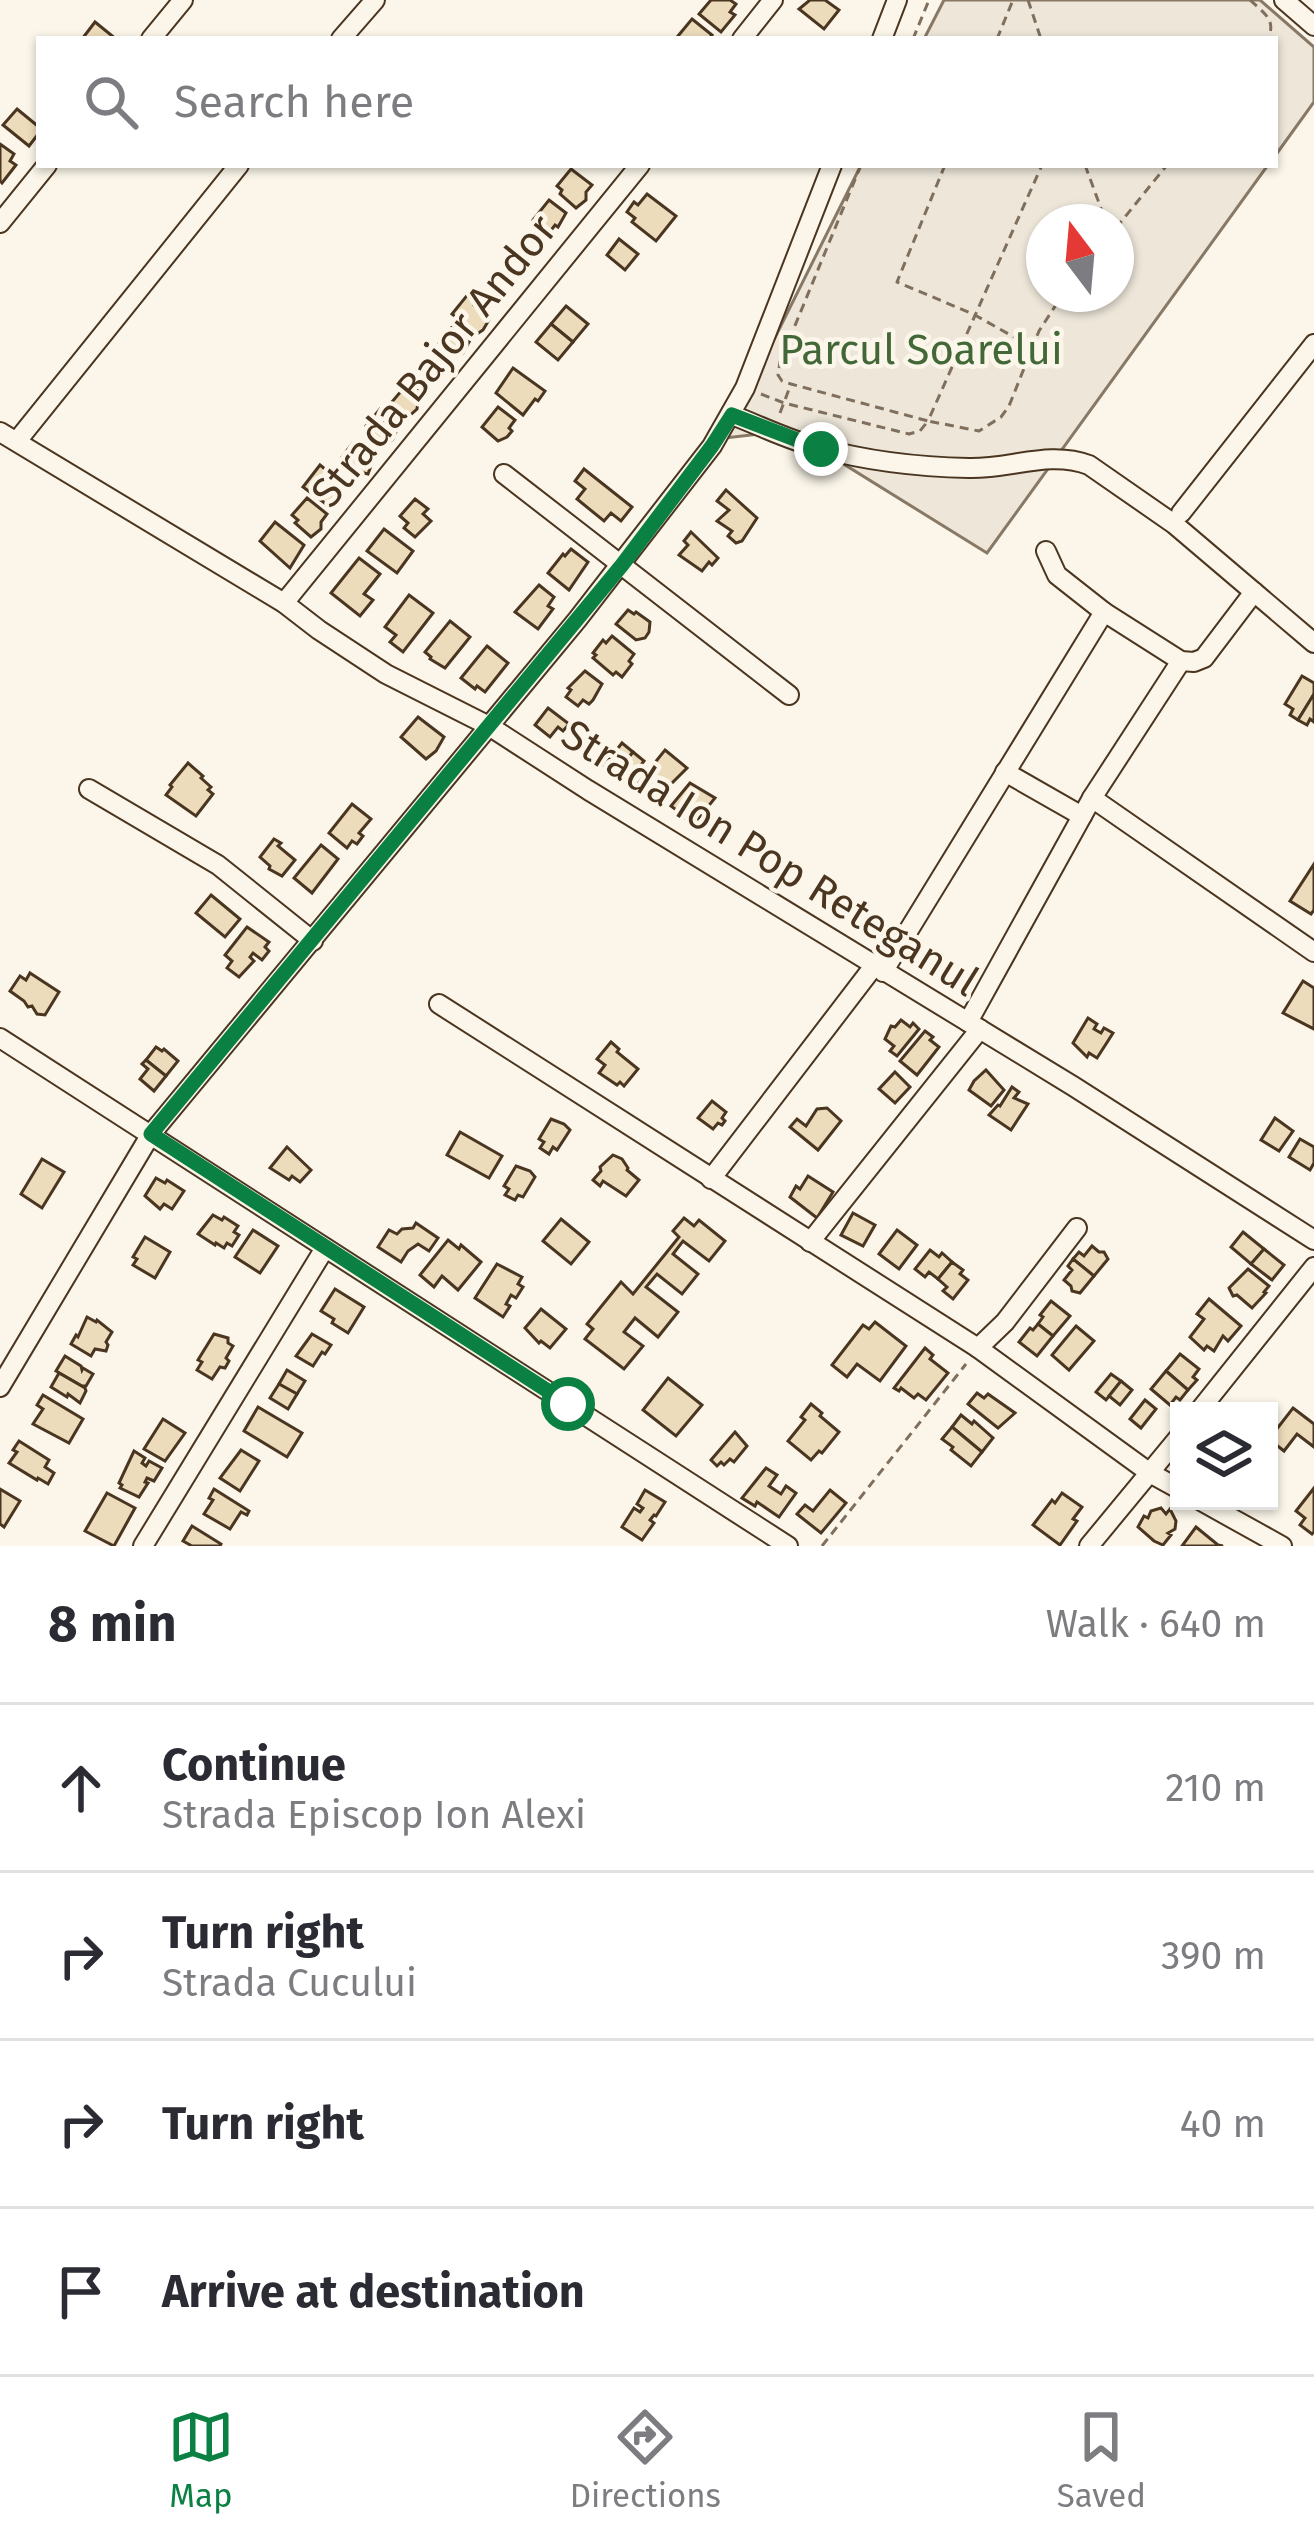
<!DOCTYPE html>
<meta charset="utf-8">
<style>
:root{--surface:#fff;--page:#f7f7f7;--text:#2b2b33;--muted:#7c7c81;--line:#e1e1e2;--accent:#0b8043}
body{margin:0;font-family:"Fira Sans",sans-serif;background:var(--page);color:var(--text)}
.controls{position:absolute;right:36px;bottom:36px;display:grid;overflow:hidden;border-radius:0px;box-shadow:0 3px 9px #0004}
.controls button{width:108px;height:108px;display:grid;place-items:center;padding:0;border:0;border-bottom:3px solid var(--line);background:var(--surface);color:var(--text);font:60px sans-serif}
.compass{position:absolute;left:1026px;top:204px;width:108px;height:108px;border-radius:50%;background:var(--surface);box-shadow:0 3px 9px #0004;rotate:344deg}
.stop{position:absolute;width:36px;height:36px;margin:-27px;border:9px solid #0b8043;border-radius:50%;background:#fff}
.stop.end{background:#0b8043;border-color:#fff;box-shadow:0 3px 12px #0008}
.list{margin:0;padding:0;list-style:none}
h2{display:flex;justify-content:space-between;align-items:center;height:156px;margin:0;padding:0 48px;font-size:51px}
h2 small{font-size:39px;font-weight:400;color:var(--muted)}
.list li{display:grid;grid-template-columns:78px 1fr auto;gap:36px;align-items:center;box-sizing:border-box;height:168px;padding:0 48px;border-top:3px solid var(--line)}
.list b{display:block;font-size:45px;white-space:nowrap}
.list p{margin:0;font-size:39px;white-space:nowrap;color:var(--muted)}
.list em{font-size:39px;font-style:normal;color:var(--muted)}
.icon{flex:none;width:66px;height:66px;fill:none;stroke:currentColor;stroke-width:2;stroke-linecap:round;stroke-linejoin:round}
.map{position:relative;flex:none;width:1314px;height:1546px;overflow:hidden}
.search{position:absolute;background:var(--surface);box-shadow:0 3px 9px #0004;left:36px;right:36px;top:36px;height:132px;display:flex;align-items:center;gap:30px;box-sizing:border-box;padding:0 42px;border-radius:0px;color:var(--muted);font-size:45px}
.sheet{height:828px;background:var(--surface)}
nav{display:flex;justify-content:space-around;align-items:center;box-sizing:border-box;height:168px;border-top:3px solid var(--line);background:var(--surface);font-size:33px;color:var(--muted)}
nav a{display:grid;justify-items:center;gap:6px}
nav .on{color:var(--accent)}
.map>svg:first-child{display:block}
</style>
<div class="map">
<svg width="1314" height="1546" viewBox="0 0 1314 1546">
<rect width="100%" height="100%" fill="#fbf6e9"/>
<g fill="#ede6d9" stroke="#887966" stroke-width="3" fill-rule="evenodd">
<polygon points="944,0 1260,0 1314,47 1314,102 1275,156 1275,39 924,39"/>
<path d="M861,165H1268L987,553L816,447L769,433L725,438ZM1044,222H1116V294H1044Z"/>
</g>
<g fill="#ecdcbc" stroke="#4a3520" stroke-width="3">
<polygon points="711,0 730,0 736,4 730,12 735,15 721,32 699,14"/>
<polygon points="810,0 825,0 839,10 824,29 799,9"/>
<polygon points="692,19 712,35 709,39 681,39 678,36"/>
<polygon points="95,22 116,39 82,39"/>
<polygon points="17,109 39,127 39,133 29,146 3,125"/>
<polygon points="0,144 14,154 10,161 16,165 2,183 0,181"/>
<polygon points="571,169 592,185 586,192 586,200 576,208 560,194 562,190 557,186"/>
<polygon points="647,194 676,216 656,241 632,222 635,218 627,212 634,202 638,205"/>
<polygon points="549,200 566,213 558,227 555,225 549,233 533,220"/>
<polygon points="619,239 638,254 625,270 607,255"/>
<polygon points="469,293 478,300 474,305 490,318 483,330 477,334 452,314"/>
<polygon points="566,306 588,324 573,342 551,324"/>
<polygon points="456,322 473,335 463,353 456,356 439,343"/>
<polygon points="551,324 573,342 558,360 536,342"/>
<polygon points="437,357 449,367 437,382 419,367 425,359 431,364"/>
<polygon points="513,368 545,391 538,401 535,399 523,415 496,393"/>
<polygon points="408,383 423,395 418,402 417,409 408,417 391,403"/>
<polygon points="498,407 515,420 509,428 512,431 507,437 498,441 482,427"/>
<polygon points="380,409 389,416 384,423 396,432 393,439 383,447 367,434 370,430 366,426"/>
<polygon points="352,444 357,448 355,450 372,463 368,474 364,473 361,477 345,465 347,461 342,457"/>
<polygon points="320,465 347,487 330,507 303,487"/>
<polygon points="584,469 632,507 621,521 611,513 604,521 577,499 585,489 575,481"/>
<polygon points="726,490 757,518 742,541 736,543 728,536 732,531 717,521 729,510 717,501"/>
<polygon points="307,498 327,514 321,522 321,529 311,537 295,523 298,520 292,515"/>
<polygon points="415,499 428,509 423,514 431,521 415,537 404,528 408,523 400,516"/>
<polygon points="275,522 304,545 290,568 260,541"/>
<polygon points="384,529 413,551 397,573 367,551"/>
<polygon points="691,532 718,558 712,565 709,562 702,571 679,555 688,545 684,541"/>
<polygon points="571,549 588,562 569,590 548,573 563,554 565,556"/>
<polygon points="359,558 380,574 364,594 373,600 360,616 331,593"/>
<polygon points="539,585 554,597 548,606 553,609 538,629 515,612"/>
<polygon points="409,595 433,613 403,652 390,642 396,635 385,627"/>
<polygon points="628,610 634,614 636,612 650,622 649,632 645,638 636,640 616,624"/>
<polygon points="450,621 470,637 445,668 430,659 431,657 425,652"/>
<polygon points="612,636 634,654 629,661 632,664 622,677 616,672 613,675 593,658 596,655 593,653 603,640 606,643"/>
<polygon points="487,646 508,663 485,692 477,686 475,689 461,678"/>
<polygon points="585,671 602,684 593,700 589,704 583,700 578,706 566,697 571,690 568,688"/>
<polygon points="1302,676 1314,683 1314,694 1298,720 1290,715 1293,709 1285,704"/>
<polygon points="1314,694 1314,722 1310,719 1307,725 1298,720"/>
<polygon points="548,708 569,724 563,731 558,727 550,737 535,725"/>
<polygon points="418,717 444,737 436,751 426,759 401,737"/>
<polygon points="622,743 633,752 615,775 604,766"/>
<polygon points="665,750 687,768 655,800 640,792 642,789 637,785"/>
<polygon points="633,752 644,761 626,784 615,775"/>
<polygon points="188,763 203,776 201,778 211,787 208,790 213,794 196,816 166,795 172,787 170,785"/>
<polygon points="690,783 715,798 694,824 678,814 679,812 671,806"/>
<polygon points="352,804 371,819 359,833 363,836 357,844 352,841 347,848 329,833"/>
<polygon points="274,839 281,843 278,846 295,860 282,876 269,869 270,866 260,857"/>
<polygon points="321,845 338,859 312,893 294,878"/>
<polygon points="1314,864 1314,910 1311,914 1290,901"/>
<polygon points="211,895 240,919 225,937 196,913"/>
<polygon points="247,927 269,942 265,947 269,951 262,960 253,953 250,957 254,961 239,977 227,968 232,961 225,955"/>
<polygon points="30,973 59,992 45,1015 37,1014 32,1006 28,1007 24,1001 10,991 20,976 26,980"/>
<polygon points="1303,981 1314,988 1314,1029 1283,1013"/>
<polygon points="1088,1018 1097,1024 1094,1029 1101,1033 1104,1028 1113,1033 1097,1058 1089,1053 1087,1057 1073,1043"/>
<polygon points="901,1020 910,1027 913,1023 919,1029 897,1056 890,1051 894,1046 885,1039 891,1026 895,1027"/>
<polygon points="925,1031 933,1037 930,1040 939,1047 917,1075 900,1061"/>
<polygon points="611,1042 619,1049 617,1052 638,1069 624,1086 620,1082 617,1085 599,1073 605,1065 597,1059"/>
<polygon points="156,1047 162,1051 164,1049 178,1061 166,1076 146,1060"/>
<polygon points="146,1060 166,1076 154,1091 140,1079 148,1069 142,1064"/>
<polygon points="986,1070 1004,1090 991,1106 969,1090 974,1081"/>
<polygon points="895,1072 910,1087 895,1103 879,1089"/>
<polygon points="1012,1087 1019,1092 1014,1098 1028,1104 1011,1130 989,1115 998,1105 1000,1106"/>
<polygon points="712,1101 726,1112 722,1118 725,1121 722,1125 718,1123 713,1129 698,1118"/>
<polygon points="827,1108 841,1121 818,1150 790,1127 797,1119 806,1126 817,1109"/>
<polygon points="1275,1118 1293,1131 1279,1151 1261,1140"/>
<polygon points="551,1119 564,1124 570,1130 557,1150 553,1147 549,1154 540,1148 544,1142 539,1139"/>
<polygon points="460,1132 502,1156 489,1178 447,1155"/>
<polygon points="1300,1139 1314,1147 1314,1163 1310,1170 1289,1157"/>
<polygon points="287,1147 311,1170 300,1182 292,1176 289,1180 270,1168"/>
<polygon points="613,1155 622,1159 628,1168 627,1170 639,1180 626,1196 603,1181 600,1186 593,1180 601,1171 600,1167"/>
<polygon points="42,1159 64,1172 42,1208 21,1194"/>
<polygon points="516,1166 530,1171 535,1177 523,1197 518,1195 515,1200 505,1195 509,1189 504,1186"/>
<polygon points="808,1176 833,1192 817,1218 790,1197 796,1186 800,1189"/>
<polygon points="156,1178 165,1183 167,1180 184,1191 172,1209 164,1204 160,1209 145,1196"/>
<polygon points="853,1213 875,1225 863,1246 841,1235"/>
<polygon points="213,1215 222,1220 224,1217 238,1226 234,1232 239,1235 232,1246 227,1243 224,1248 216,1243 215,1245 198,1234"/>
<polygon points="684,1218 694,1226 699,1220 725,1241 709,1261 683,1241 673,1254 698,1274 682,1294 657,1274 646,1287 678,1312 658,1337 635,1318 624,1332 643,1346 624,1369 585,1339 593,1329 587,1324 621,1282 633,1294 679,1237 673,1231"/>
<polygon points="561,1219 589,1242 571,1264 543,1241"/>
<polygon points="416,1223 438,1238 429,1251 418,1244 408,1251 401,1262 378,1247 389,1230 397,1234 402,1229 413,1228"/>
<polygon points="253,1230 278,1246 260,1273 235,1257"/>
<polygon points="897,1230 917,1245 899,1269 879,1254"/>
<polygon points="1243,1232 1264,1249 1251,1264 1231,1247"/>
<polygon points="145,1237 170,1252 155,1278 133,1265 137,1259 133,1257"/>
<polygon points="448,1240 459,1249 461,1245 481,1262 458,1290 442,1276 434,1287 420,1275"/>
<polygon points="1092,1246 1099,1252 1104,1252 1108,1259 1094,1276 1073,1259 1079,1252 1084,1256"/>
<polygon points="1264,1249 1284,1265 1272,1280 1251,1264"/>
<polygon points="930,1250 939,1257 942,1253 952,1262 938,1279 929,1272 925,1277 915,1269"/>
<polygon points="1073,1259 1094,1276 1080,1293 1072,1291 1071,1286 1064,1280 1072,1270 1068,1266"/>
<polygon points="952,1262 963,1270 960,1274 968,1280 953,1299 943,1291 947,1287 938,1279"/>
<polygon points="497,1264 522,1277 518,1284 523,1287 516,1298 511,1295 506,1304 510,1306 503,1317 475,1298"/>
<polygon points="1248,1269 1269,1286 1264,1292 1266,1293 1252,1308 1237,1295 1233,1296 1229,1288"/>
<polygon points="335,1289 364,1307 348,1333 332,1323 334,1319 321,1311"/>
<polygon points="1209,1299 1241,1326 1228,1341 1223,1336 1214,1351 1207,1346 1204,1350 1190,1337 1204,1319 1197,1314"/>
<polygon points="1051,1301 1070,1316 1053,1336 1038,1324 1043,1317 1040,1315"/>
<polygon points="541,1309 566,1329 550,1348 541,1341 539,1343 525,1328"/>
<polygon points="87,1317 96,1322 97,1320 112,1332 106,1342 108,1345 106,1351 95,1349 91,1356 71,1344 76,1335 78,1337"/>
<polygon points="875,1322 906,1346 880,1381 857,1364 847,1377 832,1365 863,1325 869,1329"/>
<polygon points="1038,1324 1053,1336 1037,1356 1019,1342 1030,1328 1033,1330"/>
<polygon points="1076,1326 1094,1341 1069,1370 1052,1355"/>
<polygon points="214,1334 228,1338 228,1343 233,1346 226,1358 229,1361 225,1368 220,1367 212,1379 197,1370 202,1362 198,1360"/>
<polygon points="312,1334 331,1345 325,1354 322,1352 313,1366 296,1356"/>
<polygon points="925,1348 933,1355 930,1359 948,1373 926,1400 918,1394 914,1398 901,1388 899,1391 894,1388"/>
<polygon points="1180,1354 1199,1369 1193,1377 1197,1380 1188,1390 1166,1371"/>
<polygon points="65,1356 81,1366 82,1370 83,1368 93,1374 86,1386 82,1386 56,1371"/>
<polygon points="287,1370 305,1381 297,1394 279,1384"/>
<polygon points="1166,1371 1188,1390 1180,1400 1176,1397 1170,1405 1151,1389"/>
<polygon points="59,1373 85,1388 86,1391 80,1403 68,1394 67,1397 51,1387"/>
<polygon points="1111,1374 1121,1381 1106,1400 1096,1392"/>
<polygon points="668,1378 702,1405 676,1436 643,1410"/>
<polygon points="1121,1381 1132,1390 1120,1405 1109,1396"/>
<polygon points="279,1384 297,1394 288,1409 270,1398"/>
<polygon points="977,1393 984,1398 988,1394 1015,1413 998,1428 968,1404"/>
<polygon points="43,1395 83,1419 69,1443 33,1424 43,1409 37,1405"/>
<polygon points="1145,1400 1156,1409 1141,1428 1130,1419"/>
<polygon points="811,1404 822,1413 820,1416 839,1432 822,1453 819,1451 811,1460 788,1441 805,1420 801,1417"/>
<polygon points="258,1407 302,1433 287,1457 244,1431"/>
<polygon points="1293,1408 1314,1424 1314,1447 1297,1434 1284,1451 1269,1439"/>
<polygon points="961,1415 972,1424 974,1421 993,1438 982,1452 952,1427"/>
<polygon points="163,1419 185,1433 165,1461 144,1449"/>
<polygon points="952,1427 982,1452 971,1466 951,1450 953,1447 942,1439"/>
<polygon points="735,1432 747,1446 734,1462 730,1459 724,1465 721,1462 717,1466 711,1460"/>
<polygon points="19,1441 49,1460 45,1467 54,1473 48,1484 38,1478 37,1480 9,1463 17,1452 13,1450"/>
<polygon points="241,1450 259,1461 240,1491 220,1478"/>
<polygon points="134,1451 145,1458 142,1463 146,1466 149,1461 162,1468 154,1481 147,1478 145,1482 148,1483 139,1497 120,1488 122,1485 119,1483"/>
<polygon points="766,1468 777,1475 769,1486 781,1494 786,1486 796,1493 779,1517 757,1502 755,1506 742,1498"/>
<polygon points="1314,1488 1314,1532 1312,1534 1300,1525 1305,1518 1296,1511"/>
<polygon points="0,1489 20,1501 4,1527 0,1524"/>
<polygon points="214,1489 249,1511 247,1515 241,1512 230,1529 204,1514 213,1500 209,1498"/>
<polygon points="645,1490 665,1502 656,1516 654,1515 650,1520 654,1523 642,1540 622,1527 634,1508 640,1512 643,1508 637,1504"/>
<polygon points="830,1490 846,1503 821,1533 797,1514 805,1505 813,1511"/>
<polygon points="107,1493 135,1508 114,1546 85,1531"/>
<polygon points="1062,1493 1082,1507 1073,1519 1077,1521 1060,1545 1033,1525 1052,1500 1055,1503"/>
<polygon points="1161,1508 1166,1514 1170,1509 1176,1521 1175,1529 1168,1533 1171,1535 1163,1545 1154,1541 1138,1527 1144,1516 1148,1518 1151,1511"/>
<polygon points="192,1526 221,1544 220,1546 192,1546 183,1541"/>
<polygon points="1196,1527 1218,1545 1223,1546 1182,1546"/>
</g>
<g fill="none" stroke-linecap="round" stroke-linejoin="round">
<defs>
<g id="minor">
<polyline points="1284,0 1314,26"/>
<polyline points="151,39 183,0"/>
<polyline points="341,39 375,0"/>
<polyline points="742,39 773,0"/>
<polyline points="882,39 897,0"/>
<polyline points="0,223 47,165"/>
<path d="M732,415C761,426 790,441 820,448C867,461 920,467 969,468C1011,469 1049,450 1089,465L1174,524L1254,592"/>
<polyline points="0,432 284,603 319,630 386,674 489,726 588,790 1073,1086 1314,1240"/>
<polyline points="17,441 239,165"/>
<polyline points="504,474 789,695"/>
<polyline points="1181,513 1314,344"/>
<polyline points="1046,551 1057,575 1104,612 1181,661 1194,662 1204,658 1254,592 1314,643"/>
<polyline points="284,603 640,165"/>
<polyline points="1005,772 1082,816"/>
<polyline points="89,789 218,865 313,941"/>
<polyline points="1092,798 1314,952"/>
<polyline points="883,972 1104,612"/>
<polyline points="439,1004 978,1348"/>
<polyline points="968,1022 1092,798 1181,661"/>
<polyline points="0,1038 788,1546"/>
<polyline points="711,1179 874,966"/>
<polyline points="1077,1228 1005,1322 978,1348 1150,1473 1179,1489"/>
<polyline points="810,1242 980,1029"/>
<polyline points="0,1387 151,1134 577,620 712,446 745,388 832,165"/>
<polyline points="1199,1411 1314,1267"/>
<polyline points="1201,1501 1282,1546"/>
<polyline points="143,1546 325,1248"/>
<polyline points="1089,1546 1179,1437"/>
</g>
</defs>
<use href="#minor" stroke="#4a3520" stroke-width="22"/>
<g stroke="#7f6f5c" stroke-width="3" stroke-dasharray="9 6" stroke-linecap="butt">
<polyline points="1028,0 1041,39"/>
<path d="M1250,0C1263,12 1278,21 1267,39"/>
<polyline points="913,39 929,0"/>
<polyline points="997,39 1013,0"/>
<polyline points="861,165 780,362 778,375 782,381 791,384 928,421 1042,165"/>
<polyline points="945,165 897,282 973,314 1030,346"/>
<polyline points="1085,165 1106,222"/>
<polyline points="1116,228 1167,165"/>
<polyline points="761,394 784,403 909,434 920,431 928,421 979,431 1001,417 1009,406 1039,331 1063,294"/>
<polyline points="780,413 791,384"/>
<polyline points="822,1546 966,1364"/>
</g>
<use href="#minor" stroke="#fbf6e9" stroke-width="18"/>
</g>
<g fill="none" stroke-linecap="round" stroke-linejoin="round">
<polyline stroke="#0b8043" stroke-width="15" points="568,1404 151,1134 622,565 712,446 732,415 821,449"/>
</g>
<g text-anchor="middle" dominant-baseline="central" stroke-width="9" stroke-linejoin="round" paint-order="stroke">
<g font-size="42" fill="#436837" stroke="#fbf6e9">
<text x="921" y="350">Parcul Soarelui</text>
</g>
<g font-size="42" fill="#4a3520" stroke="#fbf6e9">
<text transform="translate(434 361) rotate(-51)">Strada Bajor Andor</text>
<text transform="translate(770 858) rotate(32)">Strada Ion Pop Reteganul</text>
</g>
</g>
</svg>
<div class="controls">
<button><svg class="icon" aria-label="layers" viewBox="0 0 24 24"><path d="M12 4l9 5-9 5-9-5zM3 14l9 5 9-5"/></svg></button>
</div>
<svg class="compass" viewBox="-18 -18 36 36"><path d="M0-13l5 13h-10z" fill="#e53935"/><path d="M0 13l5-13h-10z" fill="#7c7c81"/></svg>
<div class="stop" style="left:568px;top:1404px"></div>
<div class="stop end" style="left:821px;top:449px"></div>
<div class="search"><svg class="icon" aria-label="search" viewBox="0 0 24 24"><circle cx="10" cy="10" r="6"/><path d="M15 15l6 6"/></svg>Search here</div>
</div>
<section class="sheet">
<h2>8 min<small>Walk · 640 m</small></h2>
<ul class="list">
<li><svg class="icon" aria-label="ahead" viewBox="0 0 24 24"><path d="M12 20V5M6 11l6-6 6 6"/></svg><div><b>Continue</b><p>Strada Episcop Ion Alexi</p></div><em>210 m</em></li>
<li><svg class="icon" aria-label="right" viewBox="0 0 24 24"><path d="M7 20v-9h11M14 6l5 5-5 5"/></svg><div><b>Turn right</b><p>Strada Cucului</p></div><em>390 m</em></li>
<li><svg class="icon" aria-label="right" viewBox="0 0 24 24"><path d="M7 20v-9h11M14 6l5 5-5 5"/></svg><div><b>Turn right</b></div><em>40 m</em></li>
<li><svg class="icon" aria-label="arrive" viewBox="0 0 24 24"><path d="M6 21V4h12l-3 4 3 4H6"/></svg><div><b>Arrive at destination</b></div></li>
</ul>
</section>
<nav>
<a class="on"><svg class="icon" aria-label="map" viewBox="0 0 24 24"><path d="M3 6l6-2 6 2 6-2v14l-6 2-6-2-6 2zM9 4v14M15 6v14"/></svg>Map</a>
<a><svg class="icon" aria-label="directions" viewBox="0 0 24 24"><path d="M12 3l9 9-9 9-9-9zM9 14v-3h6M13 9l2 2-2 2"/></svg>Directions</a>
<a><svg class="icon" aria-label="saved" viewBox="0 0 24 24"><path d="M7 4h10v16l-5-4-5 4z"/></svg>Saved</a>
</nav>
